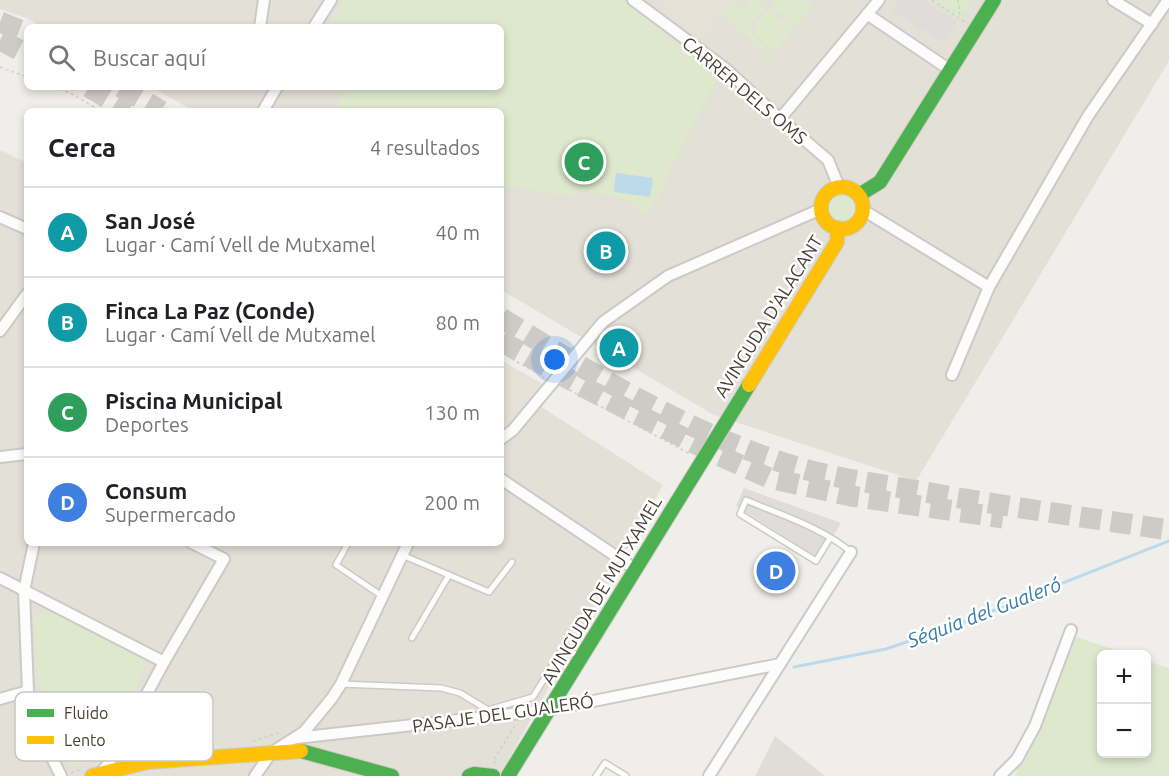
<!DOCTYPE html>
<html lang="es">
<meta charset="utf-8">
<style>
:root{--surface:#fff;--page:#f2f2f2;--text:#202124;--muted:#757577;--line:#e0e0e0;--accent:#b45309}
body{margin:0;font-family:Ubuntu,sans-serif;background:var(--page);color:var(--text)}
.controls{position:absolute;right:18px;bottom:18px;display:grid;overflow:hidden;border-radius:9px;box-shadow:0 3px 9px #0003}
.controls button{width:54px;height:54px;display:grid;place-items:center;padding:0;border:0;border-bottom:2px solid var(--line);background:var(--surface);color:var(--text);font:30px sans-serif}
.you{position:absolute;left:555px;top:360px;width:21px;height:21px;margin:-15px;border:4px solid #fff;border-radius:50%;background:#1a73e8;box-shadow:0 0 0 9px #1a73e833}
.badge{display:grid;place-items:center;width:39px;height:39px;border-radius:50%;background:var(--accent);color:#fff;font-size:20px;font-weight:700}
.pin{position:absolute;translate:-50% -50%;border:3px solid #fff;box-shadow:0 2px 6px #0006}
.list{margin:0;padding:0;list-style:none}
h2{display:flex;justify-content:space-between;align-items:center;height:78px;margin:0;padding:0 24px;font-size:26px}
h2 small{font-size:20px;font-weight:400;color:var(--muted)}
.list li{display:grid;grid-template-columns:39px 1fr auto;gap:18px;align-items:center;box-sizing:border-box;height:90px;padding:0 24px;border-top:2px solid var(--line)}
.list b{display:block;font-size:22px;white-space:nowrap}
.list p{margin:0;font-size:20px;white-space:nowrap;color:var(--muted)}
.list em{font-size:20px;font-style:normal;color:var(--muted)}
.icon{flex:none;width:33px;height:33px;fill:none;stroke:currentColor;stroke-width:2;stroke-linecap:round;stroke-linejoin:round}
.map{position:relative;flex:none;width:1169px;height:776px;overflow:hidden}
.search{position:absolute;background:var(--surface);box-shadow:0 3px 9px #0003;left:24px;top:24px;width:480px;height:66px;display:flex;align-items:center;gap:15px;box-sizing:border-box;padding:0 21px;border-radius:9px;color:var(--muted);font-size:22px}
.panel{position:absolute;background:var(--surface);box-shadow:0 3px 9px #0003;left:24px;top:108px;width:480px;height:438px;border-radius:9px}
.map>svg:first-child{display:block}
</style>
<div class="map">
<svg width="1169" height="776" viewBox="0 0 1169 776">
<rect width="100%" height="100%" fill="#f0eeea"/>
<g fill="#e3e0d8">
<polygon points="0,0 1169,0 1169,61 916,481 714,415 501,290 501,111 194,111 151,87 501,87 501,27 42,27 26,18 0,9"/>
<polygon points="0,150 27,163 27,543 501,543 501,381 663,485 499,776 0,776"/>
</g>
<polygon fill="#e0ddd8" points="775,736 825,776 755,776"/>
<g fill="#e6e1d6">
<polygon points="658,0 733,0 704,41 655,3"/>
<polygon points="501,360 546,386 501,433"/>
</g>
<g fill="#dee8cc">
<polygon points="342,0 621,0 640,12 718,77 669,172 668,179 647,215 623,198 577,190 576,197 501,185 501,111 335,111 344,87 501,87 501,27 326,27"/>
<polygon points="750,0 757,0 765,7 750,26 751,31 771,56 770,58 723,14 732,1 743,10"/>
<polygon points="775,0 806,0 814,6 796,26 771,7"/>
<polygon points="932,0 972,0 960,19"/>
<polygon points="768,9 794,29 773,53 754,32 754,27"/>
<circle cx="842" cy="207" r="16"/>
<path d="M47,610L146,660L136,688L139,696L104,755L71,767C41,724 34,667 34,616Z"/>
<polygon points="1076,637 1127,654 1102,654 1102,754 1146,754 1147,661 1169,668 1169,776 1015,776 1019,763 1037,730"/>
</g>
<g fill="#dfddda">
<polygon points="899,0 923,0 957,22 944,43 892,11"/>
<polygon points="744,488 841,523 820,559 736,506"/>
</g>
<polygon fill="#bddaeb" points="616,173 653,178 650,197 614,192"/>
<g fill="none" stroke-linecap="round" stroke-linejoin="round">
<polyline stroke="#bddaeb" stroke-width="3" points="794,667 886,649 967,621 1169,541"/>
<g stroke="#cecbc6" stroke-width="21" stroke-dasharray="21 10" stroke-linecap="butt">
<polyline points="0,22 27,33"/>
<polyline points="0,40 27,54"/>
<polyline points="89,87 128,111"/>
<polyline points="121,87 161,111"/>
<path d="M501,318C589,372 677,426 775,460C817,475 864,482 908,489C995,505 1082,517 1169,530"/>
<polyline points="501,341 583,387 718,455 769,478 851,496 1003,518"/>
</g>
<defs>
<g id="lane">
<path d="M830,538L816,561L740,514L746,500C781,515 821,527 851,552"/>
<polyline points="348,543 336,565 382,596"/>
<polyline points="402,555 489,592 512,562"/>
<polyline points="412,638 449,575"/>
<polyline points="341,684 441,688 460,693 488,710 533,697 563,648 579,656"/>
<polyline points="596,776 605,763 626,776"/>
</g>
<g id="street">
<polyline points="633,0 726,69 780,119 828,160 839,187"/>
<polyline points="1113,0 1152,24"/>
<polyline points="867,14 950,70"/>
<polyline points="260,27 264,0"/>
<polyline points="314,27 331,0"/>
<polyline points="263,111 277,87"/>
<polyline points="780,119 879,0"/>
<polyline points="863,210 989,287 952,375"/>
<polyline points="0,217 27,229"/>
<polyline points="989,287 1088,116 1168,0"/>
<polyline points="0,331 27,294"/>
<polyline points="501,439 513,430 603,322 668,276 821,209"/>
<polyline points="0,457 27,454"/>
<polyline points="501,479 635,569"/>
<polyline points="34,543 24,591 28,691 43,740 61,776"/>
<polyline points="0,578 164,662"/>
<polyline points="0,699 28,691"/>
<polyline points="296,738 548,710 780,664"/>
<polyline points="99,776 113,757 164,662 224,559 192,543"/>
<polyline points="255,776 271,753 304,732 332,698 341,684 408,543"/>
<polyline points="709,776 851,552"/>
<polyline points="1000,776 1017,759 1035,726 1071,630"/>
</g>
<g id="fast">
<polyline points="859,195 880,182 994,0"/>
<polyline points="301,751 392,776"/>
<polyline points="469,776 474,774 493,776"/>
<polyline points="508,776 749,385"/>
</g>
<g id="slow">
<circle cx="842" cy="208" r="21"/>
<polyline points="749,385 837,242 838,228"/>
<polyline points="92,776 147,762 301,751"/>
</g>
</defs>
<use href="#lane" stroke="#cccac6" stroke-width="8"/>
<use href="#street" stroke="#cccac6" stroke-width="14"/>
<use href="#fast" stroke="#cecbc1" stroke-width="16"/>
<use href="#slow" stroke="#cecbc1" stroke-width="16"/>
<g stroke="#d1cecb" stroke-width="1.5" stroke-dasharray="3 3" stroke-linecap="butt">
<polyline points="932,0 965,22"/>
<polyline points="958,0 960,17"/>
<polyline points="0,67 27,77"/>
<polyline points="54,87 72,94 101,111"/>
<polyline points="501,353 544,377"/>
<polyline points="564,387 690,454"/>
<polyline points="253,741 282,732"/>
<polyline points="496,763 493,761 516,724"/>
<polyline points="71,773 80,769"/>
</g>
<use href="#lane" stroke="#fdfcfc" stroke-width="5"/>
<use href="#street" stroke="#fdfcfc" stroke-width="10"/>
<use href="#fast" stroke="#4caf50" stroke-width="14"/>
<use href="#slow" stroke="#ffc107" stroke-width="14"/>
</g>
<g text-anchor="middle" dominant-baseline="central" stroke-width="5" stroke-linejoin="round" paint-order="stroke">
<g font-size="18" fill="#453f37" stroke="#fff">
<text transform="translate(745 90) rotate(40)">CARRER DELS OMS</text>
<text transform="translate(768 316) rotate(-58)">AVINGUDA D'ALACANT</text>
<text transform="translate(601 590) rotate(-59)">AVINGUDA DE MUTXAMEL</text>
<text transform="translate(503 713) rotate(-8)">PASAJE DEL GUALERÓ</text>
</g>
<g font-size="20" font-style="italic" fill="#367cab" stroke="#fff">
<text transform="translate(984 612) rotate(-21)">Séquia del Gualeró</text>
</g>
</g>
<rect x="15" y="692" width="198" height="69" rx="9" fill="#fff" stroke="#c7c5c3" stroke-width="1.5"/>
<rect x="27" y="709" width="27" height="8" fill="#4caf50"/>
<rect x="27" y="736" width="27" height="8" fill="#ffc107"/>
<g font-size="16" fill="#453f37">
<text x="64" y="719">Fluido</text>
<text x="64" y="746">Lento</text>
</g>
</svg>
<div class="controls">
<button>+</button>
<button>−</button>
</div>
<div class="you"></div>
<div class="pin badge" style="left:619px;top:348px;background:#0f9aa8">A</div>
<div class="pin badge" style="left:606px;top:251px;background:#0f9aa8">B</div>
<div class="pin badge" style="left:584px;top:162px;background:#2e9e5b">C</div>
<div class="pin badge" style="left:776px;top:571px;background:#3f7fe0">D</div>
<div class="search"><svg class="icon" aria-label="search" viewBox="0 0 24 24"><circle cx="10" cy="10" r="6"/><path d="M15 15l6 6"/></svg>Buscar aquí</div>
<section class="panel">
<h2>Cerca<small>4 resultados</small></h2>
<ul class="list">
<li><span class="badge" style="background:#0f9aa8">A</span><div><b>San José</b><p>Lugar · Camí Vell de Mutxamel</p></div><em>40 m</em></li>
<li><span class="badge" style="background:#0f9aa8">B</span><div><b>Finca La Paz (Conde)</b><p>Lugar · Camí Vell de Mutxamel</p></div><em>80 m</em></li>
<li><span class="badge" style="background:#2e9e5b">C</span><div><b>Piscina Municipal</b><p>Deportes</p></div><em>130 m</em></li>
<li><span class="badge" style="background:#3f7fe0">D</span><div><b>Consum</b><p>Supermercado</p></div><em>200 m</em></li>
</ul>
</section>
</div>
